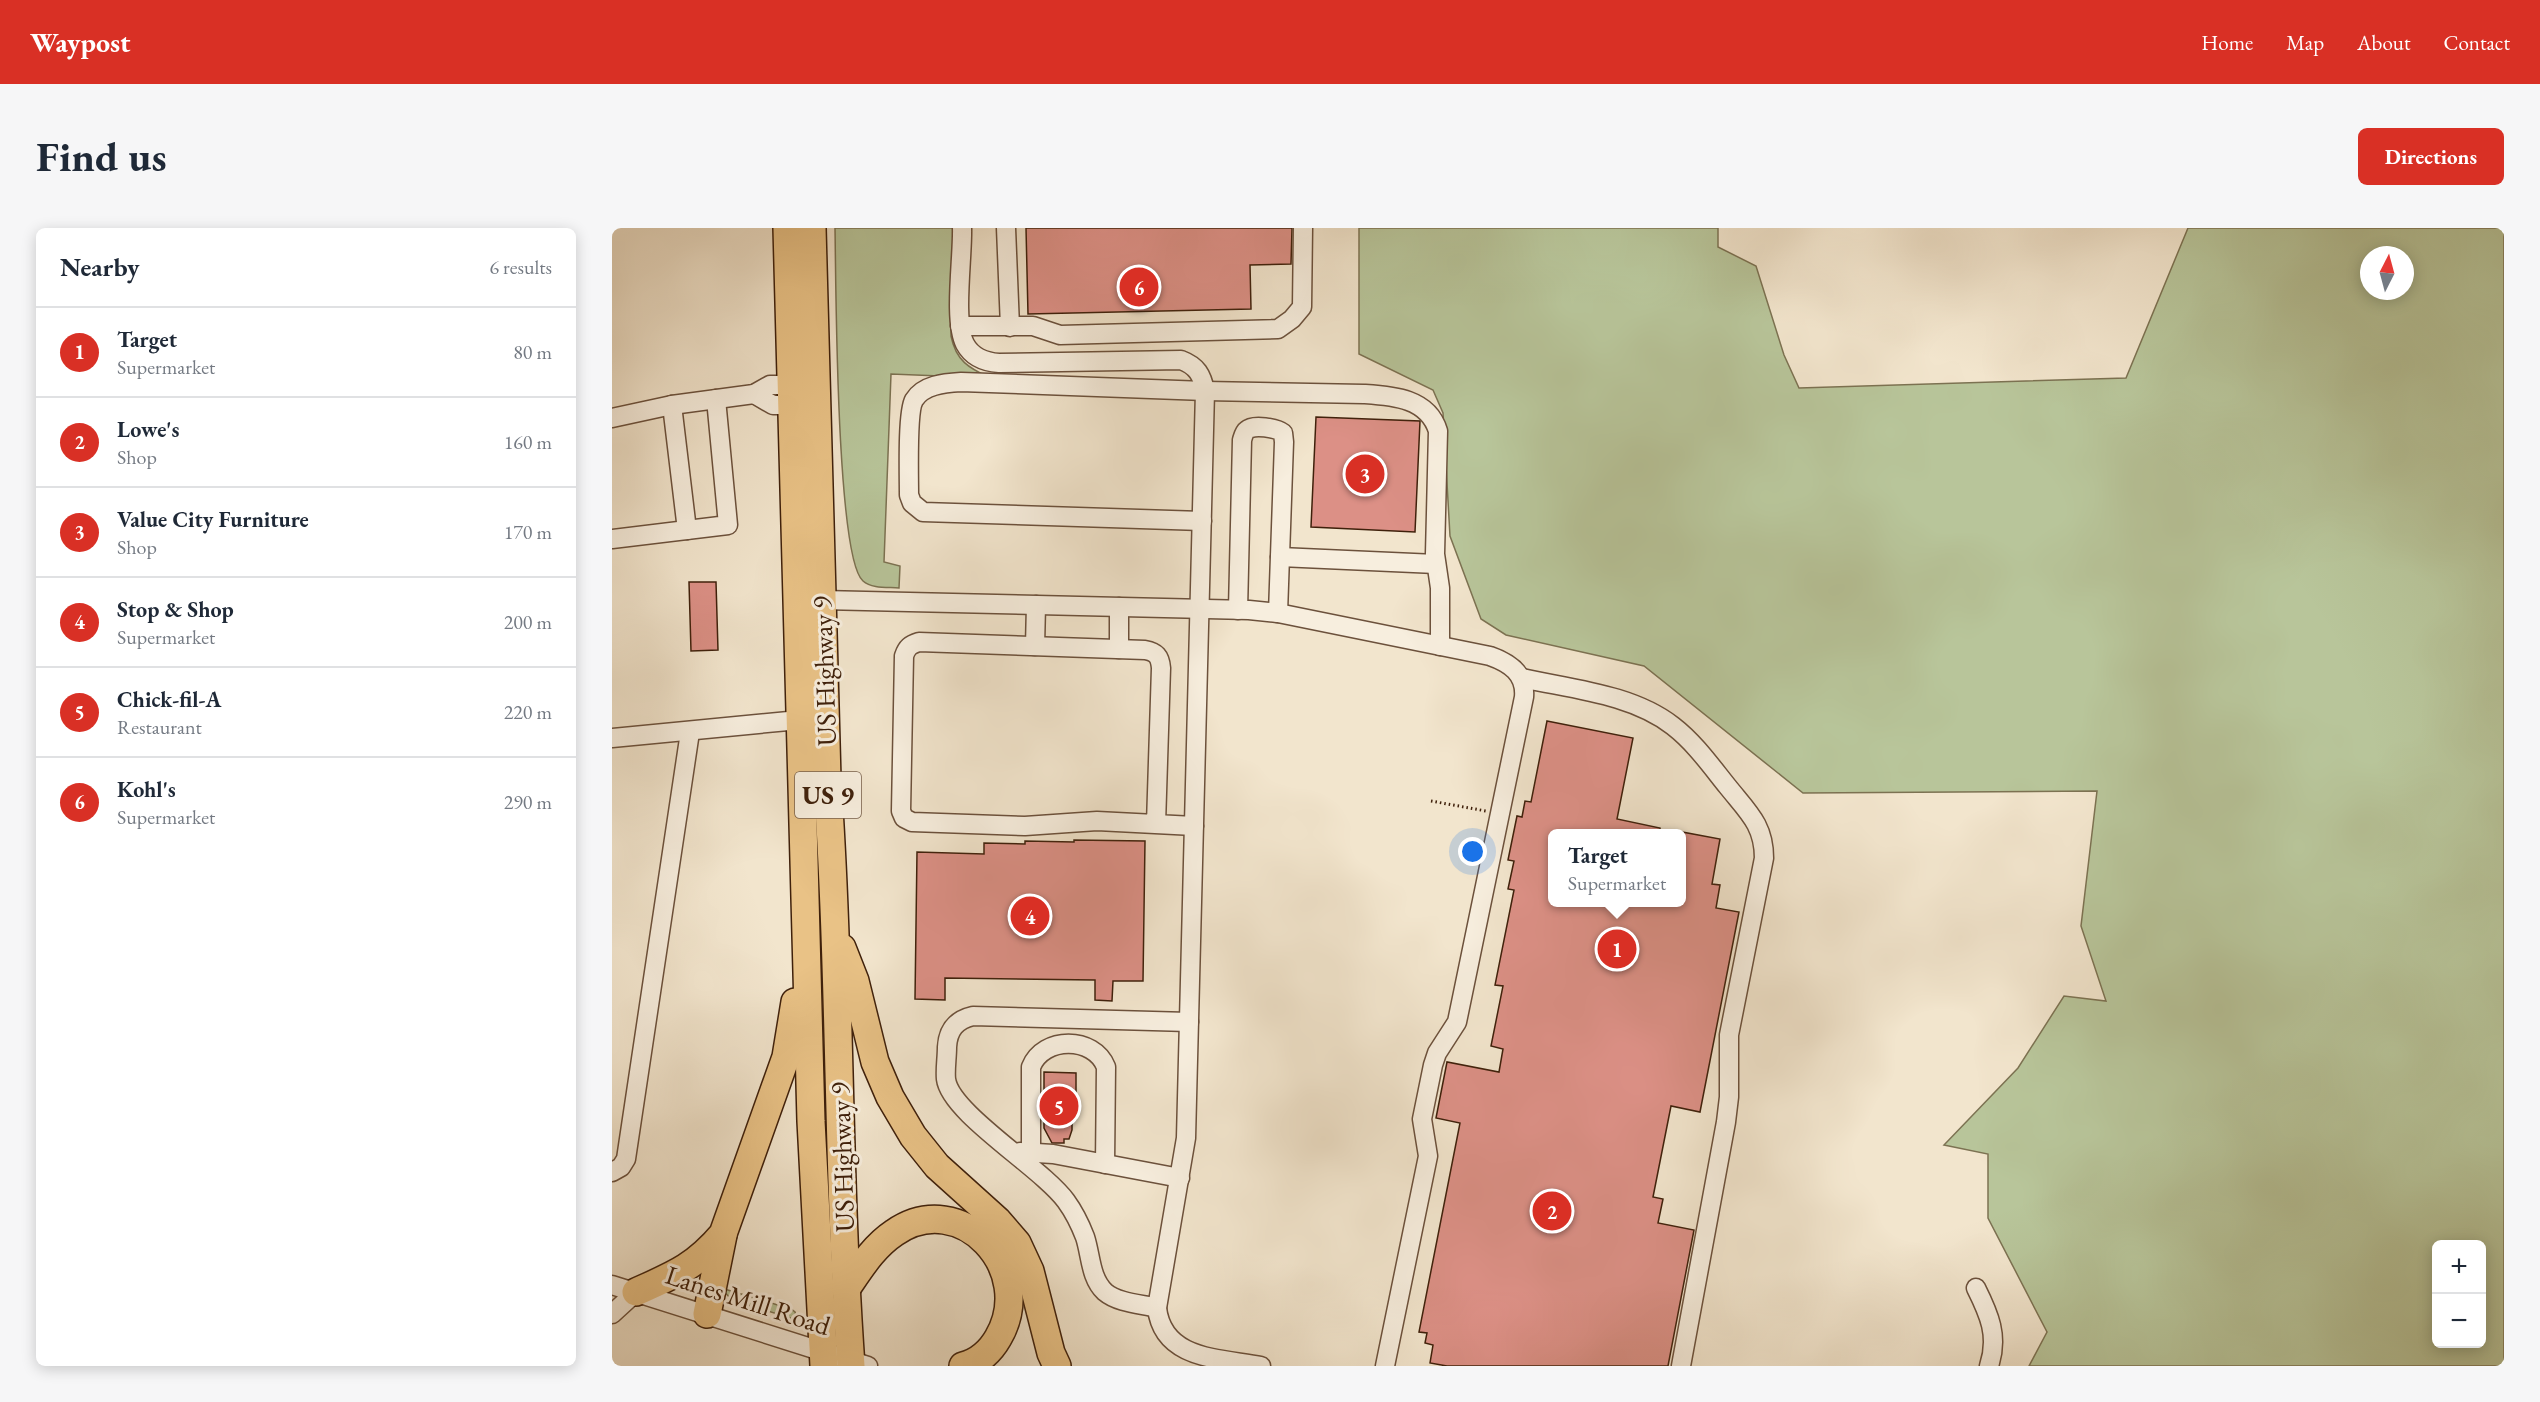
<!DOCTYPE html>
<meta charset="utf-8">
<style>
:root{--surface:#fff;--page:#f6f6f7;--text:#1f2937;--muted:#747a83;--line:#e0e1e3;--accent:#d93025}
body{margin:0;font-family:"EB Garamond",serif;background:var(--page);color:var(--text)}
.controls{position:absolute;right:18px;bottom:18px;display:grid;overflow:hidden;border-radius:9px;box-shadow:0 3px 15px #0003}
.controls button{width:54px;height:54px;display:grid;place-items:center;padding:0;border:0;border-bottom:2px solid var(--line);background:var(--surface);color:var(--text);font:30px sans-serif}
.compass{position:absolute;left:1748px;top:18px;width:54px;height:54px;border-radius:50%;background:var(--surface);box-shadow:0 3px 15px #0003;rotate:6deg}
.you{position:absolute;left:861px;top:624px;width:21px;height:21px;margin:-15px;border:4px solid #fff;border-radius:50%;background:#1a73e8;box-shadow:0 0 0 9px #1a73e833}
.badge{display:grid;place-items:center;width:39px;height:39px;border-radius:50%;background:var(--accent);color:#fff;font-size:20px;font-weight:700}
.pin{position:absolute;translate:-50% -50%;border:3px solid #fff;box-shadow:0 2px 6px #0006}
.popup{position:absolute;left:936px;top:601px;width:138px;height:78px;box-sizing:border-box;display:grid;place-content:center;border-radius:9px;background:var(--surface);filter:drop-shadow(0 2px 4px #0005);font-size:20px;white-space:nowrap;color:var(--muted)}
.popup b{font-size:22px;color:var(--text)}
.popup::after{content:'';position:absolute;left:50%;top:100%;margin-left:-12px;border:12px solid transparent;border-top-color:var(--surface)}
.list{margin:0;padding:0;list-style:none}
h2{display:flex;justify-content:space-between;align-items:center;height:78px;margin:0;padding:0 24px;font-size:26px}
h2 small{font-size:20px;font-weight:400;color:var(--muted)}
.list li{display:grid;grid-template-columns:39px 1fr auto;gap:18px;align-items:center;box-sizing:border-box;height:90px;padding:0 24px;border-top:2px solid var(--line)}
.list b{display:block;font-size:22px;white-space:nowrap}
.list p{margin:0;font-size:20px;white-space:nowrap;color:var(--muted)}
.list em{font-size:20px;font-style:normal;color:var(--muted)}
.map{position:relative;flex:none;width:1892px;height:1138px;overflow:hidden;border-radius:9px}
header{display:flex;align-items:center;gap:36px;box-sizing:border-box;height:84px;padding:0 30px;background:var(--accent);color:#fff}
header strong{font-size:28px}
nav{display:flex;gap:33px;margin-inline-start:auto;font-size:21px}
.intro{display:flex;align-items:center;justify-content:space-between;box-sizing:border-box;height:144px;padding:0 36px}
h1{margin:0;font-size:42px}
.button{padding:15px 27px;border-radius:9px;background:var(--accent);color:#fff;font-size:21px;font-weight:700}
main{display:flex;gap:36px;padding:0 36px}
aside{flex:1;background:var(--surface);border-radius:9px;box-shadow:0 3px 15px #0003}
.map>svg:first-child{display:block}
</style>
<header>
<strong>Waypost</strong>
<nav><a>Home</a><a>Map</a><a>About</a><a>Contact</a></nav>
</header>
<div class="intro"><h1>Find us</h1><a class="button">Directions</a></div>
<main>
<aside>
<h2>Nearby<small>6 results</small></h2>
<ul class="list">
<li><span class="badge">1</span><div><b>Target</b><p>Supermarket</p></div><em>80 m</em></li>
<li><span class="badge">2</span><div><b>Lowe's</b><p>Shop</p></div><em>160 m</em></li>
<li><span class="badge">3</span><div><b>Value City Furniture</b><p>Shop</p></div><em>170 m</em></li>
<li><span class="badge">4</span><div><b>Stop &amp; Shop</b><p>Supermarket</p></div><em>200 m</em></li>
<li><span class="badge">5</span><div><b>Chick-fil-A</b><p>Restaurant</p></div><em>220 m</em></li>
<li><span class="badge">6</span><div><b>Kohl's</b><p>Supermarket</p></div><em>290 m</em></li>
</ul>
</aside>
<div class="map">
<svg width="1892" height="1138" viewBox="0 0 1892 1138">
<rect width="100%" height="100%" fill="#f2e5cd"/>
<filter id="stains"><feTurbulence type="fractalNoise" baseFrequency=".00333" numOctaves="4"/><feColorMatrix values="0 0 0 0 .2 0 0 0 0 .09 0 0 0 0 .02 0 0 0 .5 -.17"/></filter>
<radialGradient id="worn" r=".72"><stop offset=".6" stop-color="#630" stop-opacity="0"/><stop offset="1" stop-color="#630" stop-opacity=".3"/></radialGradient>
<g fill="#b8c59a" stroke="#7c7252" stroke-width="1.5" fill-rule="evenodd">
<path d="M223,0H341L339,108C344,133 357,140 378,150L279,146L272,334L288,338L287,360C276,359 260,361 251,353C224,330 224,51 223,0Z"/>
<path d="M747,0H1106V19L1144,38L1172,127L1187,160L1514,150L1576,0H1892V1138H1417L1435,1104L1376,990V926L1332,917L1406,840L1452,768L1494,773L1469,698L1485,563L1191,565L1032,438L894,407L869,391L838,308L831,185L821,162L747,126ZM1757,27H1793V63H1757ZM1824,1016H1870V1116H1824Z"/>
<polygon points="109,1060 179,1081 183,1084 185,1092 123,1073 118,1070"/>
</g>
<g fill="#dc9086" stroke="#3f200b" stroke-width="1.5">
<polygon points="414,0 680,0 679,36 638,37 639,81 416,86"/>
<polygon points="704,189 808,193 803,304 699,299"/>
<polygon points="77,354 104,354 106,422 79,423"/>
<polygon points="935,493 1021,510 1005,591 1048,600 1048,606 940,606 940,675 1070,675 1070,604 1108,611 1100,656 1108,657 1104,680 1127,684 1088,884 1059,878 1041,969 1051,971 1046,995 1082,1002 1056,1138 835,1138 818,1135 821,1117 813,1115 815,1105 807,1104 848,895 824,890 835,834 887,844 891,821 879,818 891,758 883,757 902,662 896,661 902,633 896,632 905,588 910,589 913,573 919,574"/>
<polygon points="462,612 533,613 531,753 501,753 500,773 483,772 483,752 333,750 333,772 303,771 305,624 372,626 372,615 413,616 413,613 462,614"/>
<polygon points="432,844 464,845 464,891 460,891 460,902 457,911 452,911 452,915 440,915 432,900"/>
</g>
<g fill="none" stroke-linecap="round" stroke-linejoin="round">
<defs>
<g id="minor">
<path d="M350,0C351,28 341,93 353,116C360,129 372,134 387,135L569,132C585,138 590,147 593,163L574,910L545,1080C551,1132 607,1130 649,1138"/>
<polyline points="394,0 398,99"/>
<polyline points="348,98 421,98 448,107 666,101 680,91 690,79 691,0"/>
<polyline points="142,166 161,177 180,177"/>
<polyline points="60,177 75,302"/>
<polyline points="0,190 60,177 142,166 158,157 180,157"/>
<path d="M590,293L311,284L300,275L297,267C297,250 295,184 302,172C311,157 332,155 349,154L593,163L752,166C781,168 816,170 826,203L823,326L828,360V418"/>
<polyline points="0,311 116,297 104,171"/>
<polyline points="668,329 824,336"/>
<path d="M210,372L637,382L666,385L878,428C898,435 914,446 912,469L845,794L825,825L821,837L810,891L816,928L773,1138"/>
<path d="M626,382L630,212C631,209 632,204 635,202C641,196 665,200 671,205L672,214L666,385"/>
<polyline points="423,418 424,377"/>
<polyline points="507,421 507,379"/>
<path d="M910,450C959,461 1020,466 1061,498C1083,515 1099,538 1116,559C1136,584 1152,597 1152,630L1117,807V869L1114,894L1069,1138"/>
<polyline points="0,510 187,492"/>
<path d="M544,596L549,440C548,428 544,424 533,422L307,414C298,417 295,419 292,428L289,583L292,590L300,594L413,598L485,593L582,598"/>
<polyline points="408,924 441,926 568,950"/>
<path d="M419,924V839C431,808 482,808 494,839L493,936"/>
<polyline points="0,944 9,939 14,931 78,504"/>
<polyline points="0,1057 256,1138"/>
<path d="M1364,1060C1377,1086 1387,1108 1377,1138"/>
<path d="M545,1080C529,1076 506,1075 493,1064C478,1050 479,1027 473,1009C468,996 462,984 454,973C430,940 338,885 334,851C333,841 335,830 335,819C336,802 344,792 361,788L577,794"/>
<polyline points="0,1086 24,1064"/>
</g>
<g id="highway">
<polyline points="175,0 199,893 212,1138"/>
<path d="M200,0L215,551C229,746 225,943 239,1138"/>
<polyline points="230,720 243,753 263,834 278,869 301,908 325,938 386,993 405,1015 418,1043 439,1125 445,1138"/>
<path d="M234,1061C248,1041 261,1019 282,1005C349,958 426,1042 386,1110C378,1124 366,1134 351,1138"/>
<path d="M24,1064C62,1047 83,1039 111,1006L174,829L183,774"/>
<polyline points="95,1086 111,1007"/>
</g>
</defs>
<use href="#minor" stroke="#6c513c" stroke-width="21"/>
<use href="#highway" stroke="#3f200b" stroke-width="30"/>
<polyline stroke="#3f200b" stroke-width="3" stroke-dasharray="1.5 3" stroke-linecap="butt" points="819,573 874,583"/>
<use href="#minor" stroke="#f7eede" stroke-width="18"/>
<use href="#highway" stroke="#e9c286" stroke-width="27"/>
</g>
<g text-anchor="middle" dominant-baseline="central" stroke-width="6" stroke-linejoin="round" paint-order="stroke">
<rect fill="#f7eede" stroke="#765e4a" stroke-width="1.5" x="183" y="544" width="66" height="46" rx="4.5"/>
<g font-size="26" font-weight="bold" fill="#3f200b">
<text x="216" y="567">US 9</text>
</g>
<g font-size="27" fill="#3f200b" stroke="#f7eede">
<text transform="translate(212 443) rotate(-92)">US Highway 9</text>
<text transform="translate(230 929) rotate(-92)">US Highway 9</text>
<text transform="translate(136 1072) rotate(18)">Lanes Mill Road</text>
</g>
</g>
<rect width="100%" height="100%" filter="url(#stains)"/>
<rect width="100%" height="100%" fill="url(#worn)"/>
</svg>
<div class="controls">
<button>+</button>
<button>−</button>
</div>
<svg class="compass" viewBox="-18 -18 36 36"><path d="M0-13l5 13h-10z" fill="#e53935"/><path d="M0 13l5-13h-10z" fill="#747a83"/></svg>
<div class="you"></div>
<div class="pin badge" style="left:1005px;top:721px">1</div>
<div class="popup"><b>Target</b>Supermarket</div>
<div class="pin badge" style="left:940px;top:983px">2</div>
<div class="pin badge" style="left:753px;top:246px">3</div>
<div class="pin badge" style="left:418px;top:688px">4</div>
<div class="pin badge" style="left:447px;top:878px">5</div>
<div class="pin badge" style="left:527px;top:59px">6</div>
</div>
</main>
